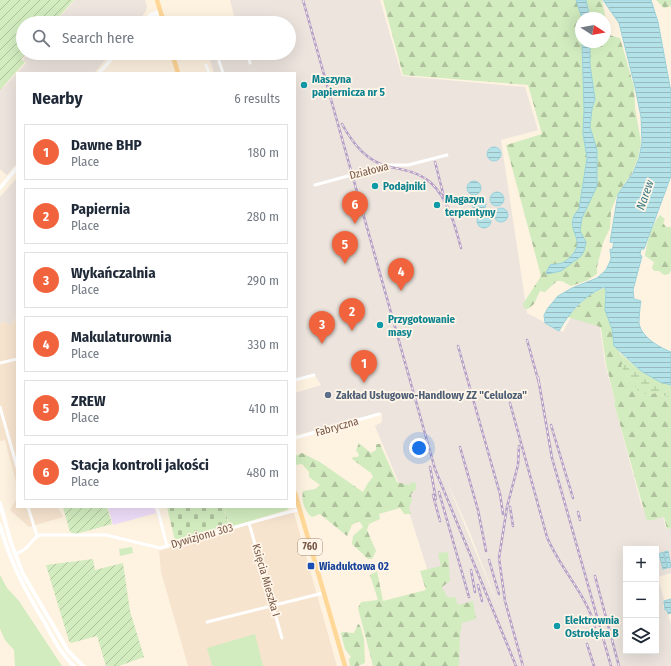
<!DOCTYPE html>
<meta charset="utf-8">
<style>
:root{--surface:#fff;--page:#f2f2f3;--text:#1f2937;--muted:#747a83;--line:#e0e1e3;--accent:#f1633d}
body{margin:0;font-family:"Fira Sans Condensed",sans-serif;background:var(--page);color:var(--text)}
.controls{position:absolute;right:12px;bottom:12px;display:grid;overflow:hidden;border-radius:0px;box-shadow:0 4px 16px #0002}
.controls button{width:36px;height:36px;display:grid;place-items:center;padding:0;border:0;border-bottom:1px solid var(--line);background:var(--surface);color:var(--text);font:20px sans-serif}
.compass{position:absolute;left:575px;top:12px;width:36px;height:36px;border-radius:50%;background:var(--surface);box-shadow:0 4px 16px #0002;rotate:101deg}
.you{position:absolute;left:419px;top:448px;width:14px;height:14px;margin:-10px;border:3px solid #fff;border-radius:50%;background:#1a73e8;box-shadow:0 0 0 6px #1a73e833}
.badge{display:grid;place-items:center;width:26px;height:26px;border-radius:50%;background:var(--accent);color:#fff;font-size:13px;font-weight:700}
.pin{position:absolute;translate:-50% -33px;filter:drop-shadow(0 1px 2px #0008)}
.pin::after{content:'';position:absolute;top:21px;width:14px;height:12px;background:inherit;clip-path:polygon(0 0,100% 0,50% 100%)}
.list{margin:0;padding:0;list-style:none}
h2{display:flex;justify-content:space-between;align-items:center;height:52px;margin:0;padding:0 16px;font-size:17px}
h2 small{font-size:13px;font-weight:400;color:var(--muted)}
.list li{display:grid;grid-template-columns:26px 1fr auto;gap:12px;align-items:center;box-sizing:border-box;height:56px;margin:0 8px 8px;padding:0 8px;border:1px solid var(--line);border-radius:0px}
.list b{display:block;font-size:15px;white-space:nowrap}
.list p{margin:0;font-size:13px;white-space:nowrap;color:var(--muted)}
.list em{font-size:13px;font-style:normal;color:var(--muted)}
.icon{flex:none;width:22px;height:22px;fill:none;stroke:currentColor;stroke-width:2;stroke-linecap:round;stroke-linejoin:round}
.map{position:relative;flex:none;width:671px;height:666px;overflow:hidden}
.search{position:absolute;background:var(--surface);box-shadow:0 4px 16px #0002;left:16px;top:16px;width:280px;height:44px;display:flex;align-items:center;gap:10px;box-sizing:border-box;padding:0 14px;border-radius:22px;color:var(--muted);font-size:15px}
.panel{position:absolute;background:var(--surface);box-shadow:0 4px 16px #0002;left:16px;top:72px;width:280px;height:436px;border-radius:0px}
.map>svg:first-child{display:block}
</style>
<div class="map">
<svg width="671" height="666" viewBox="0 0 671 666">
<defs>
<pattern id="forest-firs" width="22" height="20" patternUnits="userSpaceOnUse"><rect width="22" height="20" fill="#d2ecbf"/><path d="M5 1l3.5 6h-7zM16 11l3.5 6h-7z" fill="#afc29d"/></pattern>
<pattern id="wetland-marsh" width="20" height="14" patternUnits="userSpaceOnUse"><rect width="20" height="14" fill="#d2ecbf"/><path d="M1 5h8M5 5V1M11 12h8M15 12V8" fill="none" stroke="#afc29d"/></pattern>
<pattern id="cemetery-stones" width="16" height="16" patternUnits="userSpaceOnUse"><rect width="16" height="16" fill="#d2ecbf"/><path d="M2 7V4a2 2 0 0 1 4 0v3zM10 15v-3a2 2 0 0 1 4 0v3z" fill="#afc29d"/></pattern>
<pattern id="garden-furrows" width="10" height="10" patternUnits="userSpaceOnUse"><rect width="10" height="10" fill="#d2ecbf"/><path d="M-1 1l2-2M0 10L10 0M9 11l2-2" fill="none" stroke="#afc29d"/></pattern>
<pattern id="water-rules" width="6" height="5" patternUnits="userSpaceOnUse"><rect width="6" height="5" fill="#b4e2e9"/><path d="M0 2.5h6" fill="none" stroke="#97babf"/></pattern>
</defs>
<rect width="100%" height="100%" fill="#fef2e1"/>
<g fill="#f6e4cf">
<polygon points="17,318 17,486 5,440 0,441 0,325 3,321 10,325"/>
<polygon points="17,498 17,507 58,507 63,517 29,527 10,510"/>
<polygon points="288,513 294,513 337,666 188,666 161,572 159,551"/>
</g>
<g fill="#ece4dd" fill-rule="evenodd">
<polygon points="75,0 145,0 147,7 146,11 137,23 54,23"/>
<path d="M230,0H380L402,76L525,87L538,130L501,140L527,313L563,332L573,314L600,327L605,364L615,401L614,403L642,508L660,503L666,529L671,528V573L658,577L665,604L663,606L664,610H667L671,625V666H458L403,493L375,426L382,422V413L297,435L295,427V393L321,385L314,374L295,379V73H214L210,60L228,56L230,53H289V23H236ZM446,480L468,528L501,613ZM626,549H656V651H626Z"/>
<polygon points="28,53 111,53 94,73 17,73 17,163 7,175 0,169 0,91 26,63 23,59"/>
<polygon points="17,178 17,317 10,325 3,321 0,324 0,197"/>
</g>
<polygon fill="#efdefa" points="108,507 154,507 156,513 113,525"/>
<g fill="#d2ecbf">
<polygon points="224,507 290,507 287,510 230,527"/>
<polygon points="132,547 133,553 120,556 119,549"/>
<polygon points="0,575 7,588 19,601 62,666 15,666 14,650 5,640 0,629"/>
<polygon points="255,634 263,666 212,666 207,648"/>
</g>
<g fill="url(#forest-firs)" fill-rule="evenodd">
<path d="M383,0H602L609,35L620,38L634,87L635,108L641,142L638,158L632,173L618,193L611,211L610,228L603,243L597,267V274L586,281L571,286L562,281H557L545,292L540,291L534,304L528,309L524,308L523,304L541,276L506,145L542,134L528,85L403,75ZM581,18H605V42H581Z"/>
<polygon points="656,0 671,0 671,6 664,8"/>
<path d="M660,215L665,219L663,223L666,227H671V270L669,274L664,275L659,271H654L652,268L654,262L645,256C647,242 651,225 660,215Z"/>
<polygon points="604,288 606,289 605,310 612,329 614,345 624,359 626,375 635,385 640,395 656,393 671,398 671,528 667,529 664,517 647,521 614,403 615,401 606,364 601,328 598,326 567,317 589,295"/>
<path d="M359,443L371,453L376,450V444H380L397,482L409,485L412,482L416,483V489L411,494L412,500L409,507L411,514H404L400,508L379,514L380,519L369,524L367,530L376,551L372,559H368L352,544L353,536L363,527L360,522H357L352,525L347,536L320,514L312,517C305,513 301,500 303,491L315,489L320,485L309,477V472L302,464L295,465V456L302,453L320,462L363,492L368,483L373,477L371,473L352,459L353,457H358L359,455L356,450Z"/>
<polygon points="448,552 450,581 442,587 447,597 455,597 458,605 473,601 476,619 462,623 460,635 459,666 373,666 358,608 361,602 378,600 370,575 377,571 383,601 426,590 420,571 441,566 438,553"/>
<polygon points="358,624 360,625 364,639 365,663 358,666 350,666 349,659 351,657 345,649 341,634 342,632 354,633"/>
</g>
<path fill="url(#wetland-marsh)" d="M621,354C636,368 650,379 671,385V398L656,393L640,395C635,384 626,377 621,366L624,359Z"/>
<polygon fill="url(#cemetery-stones)" points="167,507 224,507 229,526 175,541"/>
<g fill="url(#garden-furrows)">
<polygon points="0,0 74,0 53,23 23,23 23,53 27,53 21,59 25,62 0,90"/>
<polygon points="63,507 107,507 112,524 76,534 70,532"/>
<polygon points="93,559 95,570 123,563 130,611 144,657 119,666 106,666 97,636 71,643 69,641 46,565"/>
</g>
<g fill="url(#water-rules)" stroke="#9ad2db">
<polygon points="576,0 586,0 590,18 582,18"/>
<path d="M603,0H651L658,22L671,92V176L644,249H641L640,255L642,256L633,290L634,299L641,301C640,304 639,321 639,323C641,337 659,347 671,352V385L660,382L641,371L614,346L612,329L605,310L606,290L604,287C585,295 569,312 559,331L545,323L544,315L548,308L558,296L572,288L597,278L606,270L611,259L610,249L612,250L614,243L610,242L618,194L633,173L639,158L642,142L641,117L635,87L619,23Z"/>
<path d="M582,42H590V65L595,99L592,109L590,127L597,150V186L582,218L580,231L586,242L584,251L581,256L561,271L547,274L546,273L550,265C554,264 559,264 562,263C565,262 568,259 570,257C590,239 560,229 579,209L587,158L583,134L584,110Z"/>
<circle cx="494" cy="154" r="7"/>
<circle cx="474" cy="188" r="7"/>
<circle cx="497" cy="199" r="7"/>
<circle cx="479" cy="204" r="7"/>
<circle cx="501" cy="215" r="7"/>
<circle cx="484" cy="221" r="7"/>
<polygon points="668,551 671,567 668,568 664,552"/>
<polygon points="663,552 667,568 663,569 659,554"/>
<polygon points="671,599 671,613 668,614 667,610 665,610 664,601"/>
</g>
<g fill="none" stroke-linecap="round" stroke-linejoin="round">
<g stroke="#fff" stroke-width="3">
<polyline points="248,53 250,63"/>
<polyline points="219,61 223,73"/>
<polyline points="206,65 209,73"/>
<polyline points="315,185 388,165 408,165 447,155"/>
<polyline points="0,363 17,359"/>
<polyline points="295,380 314,375"/>
<polyline points="0,407 17,467"/>
<polyline points="295,438 379,414"/>
<polyline points="28,507 37,536"/>
<polyline points="157,507 167,546"/>
<polyline points="249,523 282,638"/>
<path d="M15,554C31,549 30,539 40,535H106L160,548L300,509"/>
<polyline points="207,622 323,593"/>
</g>
<g stroke="#fff" stroke-width="3.5">
<polyline points="144,23 150,15 161,11"/>
<polyline points="145,23 160,12"/>
<polyline points="99,73 117,53"/>
<polyline points="0,188 17,168"/>
</g>
<g stroke="#fff" stroke-width="4">
<polyline points="0,503 11,543 23,574 68,651 83,666"/>
<path d="M0,525C10,562 25,590 45,623C53,638 61,654 74,666"/>
</g>
<g stroke="#ffd797" stroke-width="4.5">
<polyline points="157,0 164,23"/>
<polyline points="172,53 178,73"/>
<polyline points="295,493 345,666"/>
</g>
<defs>
<g id="rail">
<polyline points="303,0 435,469 516,666"/>
<path d="M342,124C353,144 367,162 390,167C405,170 418,172 430,182C448,198 455,225 461,248"/>
<polyline points="435,162 444,197"/>
<polyline points="527,340 539,383"/>
<polyline points="458,346 500,494 503,514"/>
<polyline points="538,377 552,458 611,666"/>
<path d="M510,403L547,537C560,569 586,593 595,627"/>
<polyline points="551,425 573,498"/>
<polyline points="519,446 518,465 507,507 499,558 505,601 523,666"/>
<polyline points="460,447 478,510 486,551"/>
<polyline points="430,467 436,499"/>
<polyline points="439,492 469,597"/>
<polyline points="433,495 440,521"/>
<polyline points="510,507 513,526"/>
<polyline points="578,512 580,520"/>
<polyline points="489,560 499,594"/>
<polyline points="471,570 475,592"/>
<polyline points="595,576 619,666"/>
<polyline points="478,585 482,601"/>
<polyline points="587,644 594,666"/>
</g>
</defs>
<use href="#rail" stroke="#b59fc8" stroke-width="2.5"/>
<use href="#rail" stroke="#fff6e9" stroke-width="1" stroke-dasharray="3" stroke-linecap="butt"/>
</g>
<g fill="#0f9aa8" stroke="#fff6e9" stroke-width="1.5">
<circle cx="304" cy="85" r="4"/>
<circle cx="375" cy="186" r="4"/>
<circle cx="437" cy="205" r="4"/>
<circle cx="380" cy="325" r="4"/>
<circle cx="557" cy="626" r="4"/>
</g>
<circle fill="#5c6f8a" stroke="#fff6e9" stroke-width="1.5" cx="328" cy="395" r="4"/>
<rect fill="#1a4fb4" stroke="#fff6e9" stroke-width="1.5" x="307" y="562" width="8" height="8" rx="2"/>
<g text-anchor="middle" dominant-baseline="central" stroke-width="3.5" stroke-linejoin="round" paint-order="stroke">
<rect fill="#fff6e9" stroke="#a08777" stroke-width="1" x="298" y="539" width="24" height="16" rx="3"/>
<g font-size="10" font-weight="bold" fill="#775746">
<text x="310" y="547">760</text>
</g>
<g font-size="11" font-weight="bold" fill="#0d838f" stroke="#fff6e9" text-anchor="start">
<text x="312" y="79">Maszyna<tspan x="312" dy="13">papiernicza nr 5</tspan></text>
<text x="383" y="186">Podajniki</text>
<text x="445" y="199">Magazyn<tspan x="445" dy="13">terpentyny</tspan></text>
<text x="388" y="319">Przygotowanie<tspan x="388" dy="13">masy</tspan></text>
<text x="565" y="620">Elektrownia<tspan x="565" dy="13">Ostrołęka B</tspan></text>
</g>
<g font-size="11" fill="#775746" stroke="#fff6e9">
<text transform="translate(369 171) rotate(-14)">Działowa</text>
<text transform="translate(337 427) rotate(-16)">Fabryczna</text>
<text transform="translate(202 536) rotate(-16)">Dywizjonu 303</text>
<text transform="translate(266 580) rotate(74)">Księcia Mieszka I</text>
</g>
<g font-size="11" font-weight="bold" fill="#4e5e75" stroke="#fff6e9" text-anchor="start">
<text x="336" y="395">Zakład Usługowo-Handlowy ZZ "Celuloza"</text>
</g>
<g font-size="11" font-weight="bold" fill="#164399" stroke="#fff6e9" text-anchor="start">
<text x="319" y="566">Wiaduktowa 02</text>
</g>
<g font-size="12" font-style="italic" fill="#3b7a85" stroke="#fff6e9">
<text transform="translate(645 195) rotate(-71)">Narew</text>
</g>
</g>
</svg>
<div class="controls">
<button>+</button>
<button>−</button>
<button><svg class="icon" aria-label="layers" viewBox="0 0 24 24"><path d="M12 4l9 5-9 5-9-5zM3 14l9 5 9-5"/></svg></button>
</div>
<svg class="compass" viewBox="-18 -18 36 36"><path d="M0-13l5 13h-10z" fill="#e53935"/><path d="M0 13l5-13h-10z" fill="#747a83"/></svg>
<div class="you"></div>
<div class="pin badge" style="left:364px;top:383px">1</div>
<div class="pin badge" style="left:352px;top:331px">2</div>
<div class="pin badge" style="left:322px;top:344px">3</div>
<div class="pin badge" style="left:401px;top:291px">4</div>
<div class="pin badge" style="left:345px;top:264px">5</div>
<div class="pin badge" style="left:355px;top:224px">6</div>
<div class="search"><svg class="icon" aria-label="search" viewBox="0 0 24 24"><circle cx="10" cy="10" r="6"/><path d="M15 15l6 6"/></svg>Search here</div>
<section class="panel">
<h2>Nearby<small>6 results</small></h2>
<ul class="list">
<li><span class="badge">1</span><div><b>Dawne BHP</b><p>Place</p></div><em>180 m</em></li>
<li><span class="badge">2</span><div><b>Papiernia</b><p>Place</p></div><em>280 m</em></li>
<li><span class="badge">3</span><div><b>Wykańczalnia</b><p>Place</p></div><em>290 m</em></li>
<li><span class="badge">4</span><div><b>Makulaturownia</b><p>Place</p></div><em>330 m</em></li>
<li><span class="badge">5</span><div><b>ZREW</b><p>Place</p></div><em>410 m</em></li>
<li><span class="badge">6</span><div><b>Stacja kontroli jakości</b><p>Place</p></div><em>480 m</em></li>
</ul>
</section>
</div>
